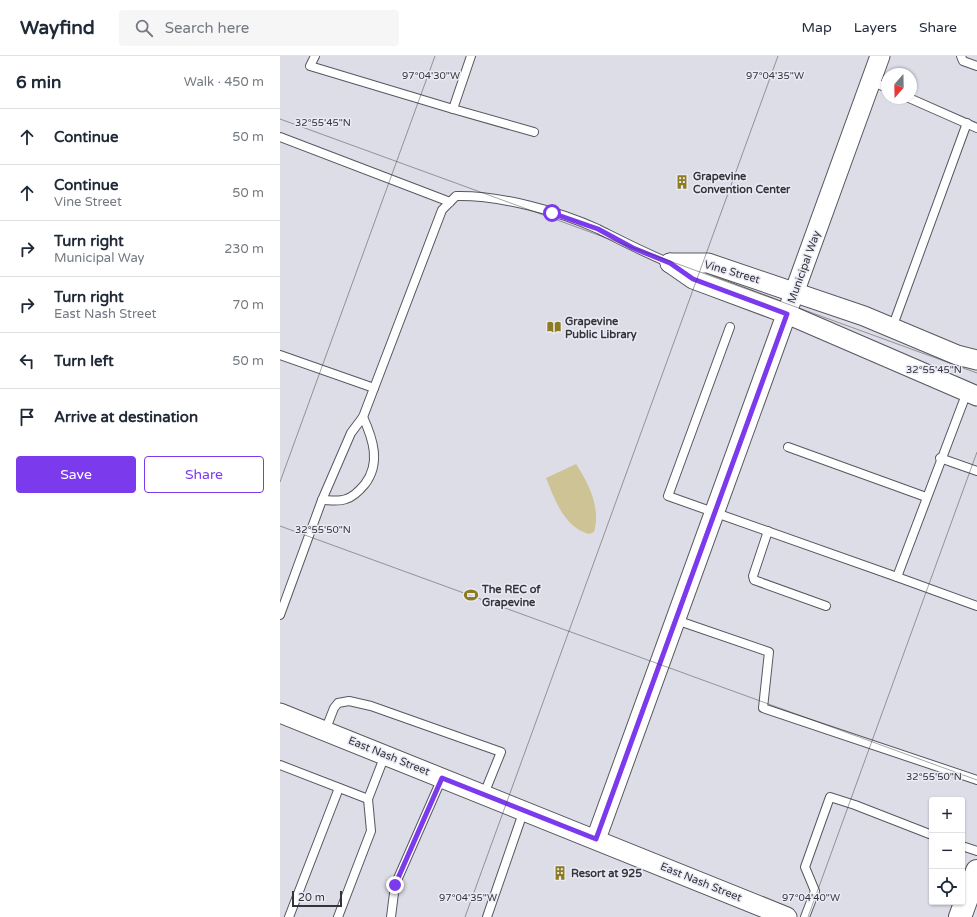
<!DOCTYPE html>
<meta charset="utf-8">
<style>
:root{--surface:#fff;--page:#f6f6f7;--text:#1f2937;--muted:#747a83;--line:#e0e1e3;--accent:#7c3aed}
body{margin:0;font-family:"Varela Round",sans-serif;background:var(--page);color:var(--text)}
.controls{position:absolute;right:12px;bottom:12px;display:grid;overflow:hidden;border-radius:4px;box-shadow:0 1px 3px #0004}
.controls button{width:36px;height:36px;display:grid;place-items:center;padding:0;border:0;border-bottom:1px solid var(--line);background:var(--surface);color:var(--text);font:20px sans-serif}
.compass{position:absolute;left:601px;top:12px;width:36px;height:36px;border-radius:50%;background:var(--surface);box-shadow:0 1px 3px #0004;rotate:200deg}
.scale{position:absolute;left:12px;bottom:10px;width:50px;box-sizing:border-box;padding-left:4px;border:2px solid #353539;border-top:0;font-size:11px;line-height:14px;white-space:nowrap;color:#353539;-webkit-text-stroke:3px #eaebf6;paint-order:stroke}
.stop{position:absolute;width:12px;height:12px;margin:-9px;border:3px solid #7c3aed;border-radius:50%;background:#fff}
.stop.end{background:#7c3aed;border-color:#fff;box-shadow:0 1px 4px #0008}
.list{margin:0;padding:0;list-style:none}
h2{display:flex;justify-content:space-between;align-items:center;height:52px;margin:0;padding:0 16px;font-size:17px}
h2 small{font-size:13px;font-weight:400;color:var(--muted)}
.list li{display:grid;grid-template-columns:26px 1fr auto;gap:12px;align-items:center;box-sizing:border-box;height:56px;padding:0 16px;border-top:1px solid var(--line)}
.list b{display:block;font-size:15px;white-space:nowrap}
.list p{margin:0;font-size:13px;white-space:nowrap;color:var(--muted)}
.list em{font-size:13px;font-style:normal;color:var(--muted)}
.actions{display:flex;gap:8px;padding:12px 16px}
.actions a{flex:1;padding:9px 0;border:1px solid var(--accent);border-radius:4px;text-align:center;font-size:14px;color:var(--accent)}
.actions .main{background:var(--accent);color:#fff}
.icon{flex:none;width:22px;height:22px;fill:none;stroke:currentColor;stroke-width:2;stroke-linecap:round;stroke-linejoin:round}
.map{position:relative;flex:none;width:697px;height:861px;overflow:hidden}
header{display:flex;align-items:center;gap:24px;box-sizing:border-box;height:56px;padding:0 20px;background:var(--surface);border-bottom:1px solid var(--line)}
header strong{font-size:19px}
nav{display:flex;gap:22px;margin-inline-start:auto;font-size:14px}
.search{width:280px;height:36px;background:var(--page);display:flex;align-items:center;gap:10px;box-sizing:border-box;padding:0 14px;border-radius:4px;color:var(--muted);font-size:15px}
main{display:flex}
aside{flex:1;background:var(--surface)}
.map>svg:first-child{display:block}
</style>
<header>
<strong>Wayfind</strong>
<div class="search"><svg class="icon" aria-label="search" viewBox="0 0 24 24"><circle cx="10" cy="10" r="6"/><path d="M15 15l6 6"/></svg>Search here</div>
<nav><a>Map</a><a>Layers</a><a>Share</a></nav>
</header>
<main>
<aside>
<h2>6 min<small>Walk · 450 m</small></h2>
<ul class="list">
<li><svg class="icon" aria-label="ahead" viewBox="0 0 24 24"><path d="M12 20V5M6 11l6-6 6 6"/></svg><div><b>Continue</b></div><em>50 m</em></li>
<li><svg class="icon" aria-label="ahead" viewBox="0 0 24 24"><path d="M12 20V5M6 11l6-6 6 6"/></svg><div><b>Continue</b><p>Vine Street</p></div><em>50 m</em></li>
<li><svg class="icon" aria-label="right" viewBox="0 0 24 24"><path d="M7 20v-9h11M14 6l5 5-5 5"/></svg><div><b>Turn right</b><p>Municipal Way</p></div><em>230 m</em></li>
<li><svg class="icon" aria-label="right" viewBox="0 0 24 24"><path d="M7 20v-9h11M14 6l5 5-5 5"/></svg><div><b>Turn right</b><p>East Nash Street</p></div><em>70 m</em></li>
<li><svg class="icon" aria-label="left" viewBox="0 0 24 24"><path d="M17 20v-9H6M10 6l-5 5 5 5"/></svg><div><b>Turn left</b></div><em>50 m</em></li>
<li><svg class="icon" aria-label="arrive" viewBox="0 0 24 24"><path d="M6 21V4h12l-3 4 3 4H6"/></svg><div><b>Arrive at destination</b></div></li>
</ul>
<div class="actions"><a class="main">Save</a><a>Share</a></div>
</aside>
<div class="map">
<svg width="697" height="861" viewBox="0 0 697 861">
<rect width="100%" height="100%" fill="#dddde8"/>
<path fill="#cec394" d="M296,408C309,428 321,452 314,476L309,478C284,471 275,444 266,422Z"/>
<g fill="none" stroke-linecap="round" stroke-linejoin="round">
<defs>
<g id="service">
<polyline points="35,0 30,10 173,53 191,0"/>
<polyline points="681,0 683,5 697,10"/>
<polyline points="591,25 607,32"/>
<polyline points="629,42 697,72"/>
<polyline points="173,53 254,76"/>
<polyline points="0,81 170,146"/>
<polyline points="450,271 388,440 617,521"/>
<polyline points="612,272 687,67"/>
<polyline points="0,299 94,332"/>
<polyline points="687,336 617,521 697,550"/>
<polyline points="508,391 646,441"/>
<polyline points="660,402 697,415"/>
<path d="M42,444C49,444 59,446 66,443C73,441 80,434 85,428C101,407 93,383 83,361"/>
<polyline points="488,475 473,520 474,524 546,550"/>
<path d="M0,559L42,444L71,377L83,361L162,154L176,140C219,139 279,155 318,173C342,185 365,197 390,207"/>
<polyline points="396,564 489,596 483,652 697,724"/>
<polyline points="45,675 54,652 58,647 69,645 91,650 221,696 204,738"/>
<polyline points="0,709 88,743 105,699"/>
<polyline points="682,790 697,795"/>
<polyline points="9,861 59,732"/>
<polyline points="58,861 91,775 88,743"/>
<polyline points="111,861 115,829 162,722"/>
<polyline points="207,861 244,754"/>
<polyline points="525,861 535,835 525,811 550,741 575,749 652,779"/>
</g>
<g id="tertiary">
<polyline points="390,207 413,223 507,258 697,340"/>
<polyline points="390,207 428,207 584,260 677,299 697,304"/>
<polyline points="0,657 507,861"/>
<polyline points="316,783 600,0"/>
</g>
<polyline id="secondary" points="680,861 697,815"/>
</defs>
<use href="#service" stroke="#575760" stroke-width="10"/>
<use href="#tertiary" stroke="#575760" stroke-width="21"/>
<use href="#secondary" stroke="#575760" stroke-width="24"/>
<use href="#service" stroke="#fff" stroke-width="8"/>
<use href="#tertiary" stroke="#fff" stroke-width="19"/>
<use href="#secondary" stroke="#fff" stroke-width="22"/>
</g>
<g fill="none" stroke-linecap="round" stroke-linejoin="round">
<polyline stroke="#7c3aed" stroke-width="5" points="115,829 162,722 316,783 507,258 413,223 390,207 353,192 318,173 272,157"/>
</g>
<path fill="none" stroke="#353539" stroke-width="1" stroke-opacity="0.45" d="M0,63L697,317M0,426L155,0M0,470L697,724M185,861L498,0M528,861L697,396"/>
<defs>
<symbol id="building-bare" viewBox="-9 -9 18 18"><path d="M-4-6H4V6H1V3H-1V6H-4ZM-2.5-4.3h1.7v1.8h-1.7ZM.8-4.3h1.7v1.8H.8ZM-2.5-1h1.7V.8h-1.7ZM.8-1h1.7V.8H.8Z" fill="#8d7b20" stroke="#eaebf6" stroke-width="2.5" paint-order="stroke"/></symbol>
<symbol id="library-bare" viewBox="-9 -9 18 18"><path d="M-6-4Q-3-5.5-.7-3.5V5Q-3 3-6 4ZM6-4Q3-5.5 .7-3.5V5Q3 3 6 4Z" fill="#8d7b20" stroke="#eaebf6" stroke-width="2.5" paint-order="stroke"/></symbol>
<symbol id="stadium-bare" viewBox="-9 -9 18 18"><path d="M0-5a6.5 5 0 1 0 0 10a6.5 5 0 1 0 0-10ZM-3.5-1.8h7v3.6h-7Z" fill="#8d7b20" stroke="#eaebf6" stroke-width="2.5" paint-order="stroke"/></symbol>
</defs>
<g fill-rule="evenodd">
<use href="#building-bare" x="392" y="116" width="20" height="20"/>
<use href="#library-bare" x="264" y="261" width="20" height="20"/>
<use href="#stadium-bare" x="181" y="529" width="20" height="20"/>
<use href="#building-bare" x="270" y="807" width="20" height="20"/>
</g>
<g text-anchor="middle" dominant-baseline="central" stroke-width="3" stroke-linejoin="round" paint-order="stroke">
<g font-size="11" font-weight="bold" fill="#353539" stroke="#eaebf6" text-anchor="start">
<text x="413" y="120">Grapevine<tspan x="413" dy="13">Convention Center</tspan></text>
<text x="285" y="265">Grapevine<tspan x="285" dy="13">Public Library</tspan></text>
<text x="202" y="533">The REC of<tspan x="202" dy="13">Grapevine</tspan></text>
<text x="291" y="817">Resort at 925</text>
</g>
<g font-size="11" fill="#353539" stroke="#eaebf6">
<text transform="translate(524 211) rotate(-70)">Municipal Way</text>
<text transform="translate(452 216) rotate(16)">Vine Street</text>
<text transform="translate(109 700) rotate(22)">East Nash Street</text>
<text transform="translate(421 826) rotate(22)">East Nash Street</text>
</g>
</g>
<g font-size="10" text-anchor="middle" fill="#353539" stroke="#eaebf6" stroke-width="3" stroke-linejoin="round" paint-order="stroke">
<text x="151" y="23">97°04'30"W</text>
<text x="495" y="23">97°04'35"W</text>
<text x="43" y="70">32°55'45"N</text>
<text x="654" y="317">32°55'45"N</text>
<text x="43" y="477">32°55'50"N</text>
<text x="654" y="724">32°55'50"N</text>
<text x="188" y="845">97°04'35"W</text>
<text x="531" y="845">97°04'40"W</text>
</g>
</svg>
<div class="controls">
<button>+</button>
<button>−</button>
<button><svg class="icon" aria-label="locate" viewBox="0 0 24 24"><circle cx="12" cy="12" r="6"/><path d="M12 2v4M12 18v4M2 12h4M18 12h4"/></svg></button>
</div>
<svg class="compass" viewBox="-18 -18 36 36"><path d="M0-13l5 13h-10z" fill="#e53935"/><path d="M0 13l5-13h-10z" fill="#747a83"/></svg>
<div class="scale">20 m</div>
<div class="stop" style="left:272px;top:157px"></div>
<div class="stop end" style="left:115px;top:829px"></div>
</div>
</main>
